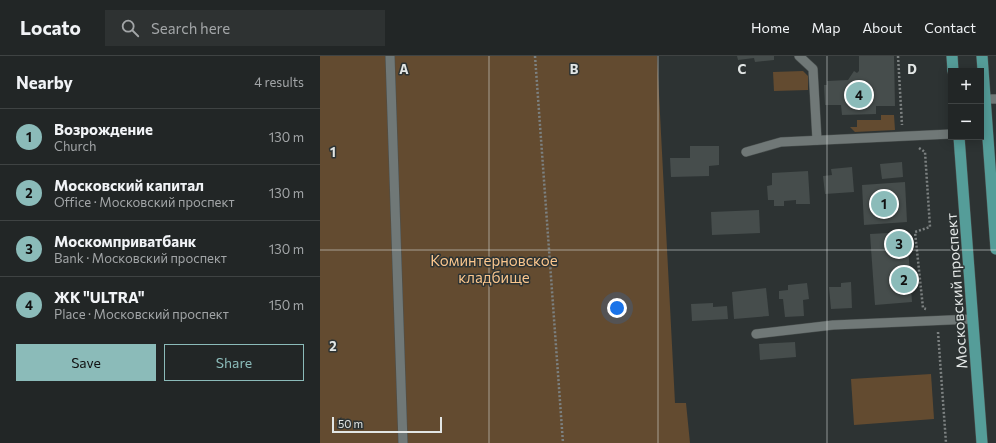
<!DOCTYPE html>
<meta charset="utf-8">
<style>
:root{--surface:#222626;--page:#2e3232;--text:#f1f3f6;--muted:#a2a5a7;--line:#3f4343;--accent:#8bbbb9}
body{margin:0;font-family:Commissioner,sans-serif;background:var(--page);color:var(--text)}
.controls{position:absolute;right:12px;top:12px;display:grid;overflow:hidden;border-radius:0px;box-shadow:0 2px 10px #0003}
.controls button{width:36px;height:36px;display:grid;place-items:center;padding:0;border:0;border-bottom:1px solid var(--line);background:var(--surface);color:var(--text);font:20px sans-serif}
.scale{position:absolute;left:12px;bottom:10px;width:110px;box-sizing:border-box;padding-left:4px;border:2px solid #e2e6e5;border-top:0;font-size:11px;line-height:14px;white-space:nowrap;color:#e2e6e5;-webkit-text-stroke:3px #2d3333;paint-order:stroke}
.you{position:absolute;left:297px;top:252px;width:14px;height:14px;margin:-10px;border:3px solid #fff;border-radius:50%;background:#1a73e8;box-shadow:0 0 0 6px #1a73e833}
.badge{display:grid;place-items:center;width:26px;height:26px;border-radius:50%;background:var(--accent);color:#111;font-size:13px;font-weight:700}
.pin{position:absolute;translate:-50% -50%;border:2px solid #fff;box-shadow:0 1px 4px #0006}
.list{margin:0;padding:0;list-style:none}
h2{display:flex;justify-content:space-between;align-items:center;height:52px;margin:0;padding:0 16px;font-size:17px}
h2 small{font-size:13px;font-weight:400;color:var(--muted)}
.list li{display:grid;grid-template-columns:26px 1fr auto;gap:12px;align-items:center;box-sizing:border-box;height:56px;padding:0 16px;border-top:1px solid var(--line)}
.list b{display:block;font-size:15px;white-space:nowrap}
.list p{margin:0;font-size:13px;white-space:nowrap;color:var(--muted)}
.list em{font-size:13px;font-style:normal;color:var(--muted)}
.actions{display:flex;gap:8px;padding:12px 16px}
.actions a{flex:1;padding:9px 0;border:1px solid var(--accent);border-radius:0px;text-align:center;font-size:14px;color:var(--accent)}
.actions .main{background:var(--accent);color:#111}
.icon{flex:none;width:22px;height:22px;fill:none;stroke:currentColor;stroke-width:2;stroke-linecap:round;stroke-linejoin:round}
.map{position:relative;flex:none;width:676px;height:387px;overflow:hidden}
header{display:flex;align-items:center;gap:24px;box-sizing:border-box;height:56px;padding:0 20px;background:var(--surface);border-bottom:1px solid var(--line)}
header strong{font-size:19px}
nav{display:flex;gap:22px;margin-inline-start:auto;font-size:14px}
.search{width:280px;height:36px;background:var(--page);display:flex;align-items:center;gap:10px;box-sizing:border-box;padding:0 14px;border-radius:0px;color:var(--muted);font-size:15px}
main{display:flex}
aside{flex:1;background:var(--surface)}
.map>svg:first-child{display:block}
</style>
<header>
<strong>Locato</strong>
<div class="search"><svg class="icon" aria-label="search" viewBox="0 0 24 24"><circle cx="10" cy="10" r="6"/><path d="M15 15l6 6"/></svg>Search here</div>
<nav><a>Home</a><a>Map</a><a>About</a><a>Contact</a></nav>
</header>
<main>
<aside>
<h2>Nearby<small>4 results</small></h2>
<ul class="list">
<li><span class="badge">1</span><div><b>Возрождение</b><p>Church</p></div><em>130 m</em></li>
<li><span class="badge">2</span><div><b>Московский капитал</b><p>Office · Московский проспект</p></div><em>130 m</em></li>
<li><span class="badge">3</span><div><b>Москомприватбанк</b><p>Bank · Московский проспект</p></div><em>130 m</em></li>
<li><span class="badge">4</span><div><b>ЖК &quot;ULTRA&quot;</b><p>Place · Московский проспект</p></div><em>150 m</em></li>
</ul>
<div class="actions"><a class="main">Save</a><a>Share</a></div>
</aside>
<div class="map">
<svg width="676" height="387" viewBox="0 0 676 387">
<rect width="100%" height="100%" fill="#2d3333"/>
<g fill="#634b30">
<polygon points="0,0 337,0 355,347 366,347 370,387 0,387"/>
<polygon points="483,15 488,20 488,34 454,35 453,16"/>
<polygon points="561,59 574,59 575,74 535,76 530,71 537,71 537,64 561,64"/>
<polygon points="611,318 614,363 534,369 531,323"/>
</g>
<g fill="#464d4c">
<polygon points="417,0 454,0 454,4 435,6 434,2 418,4"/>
<polygon points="539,0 574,0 575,50 556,50 556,58 522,59 521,49 505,49 504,29 507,29 507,25 528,24 534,15 537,17 539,15"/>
<polygon points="370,90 399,90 399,109 389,110 389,120 351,121 350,102 370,102"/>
<polygon points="582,106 583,121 562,123 560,108"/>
<polygon points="532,111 534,136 505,138 503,120 512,119 511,113"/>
<polygon points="488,115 490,148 476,148 476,144 464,145 464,150 454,150 454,144 448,144 447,130 452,129 452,117"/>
<polygon points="585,126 587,166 544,169 542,129"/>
<polygon points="439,154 440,177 392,179 391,156"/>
<polygon points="587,176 592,246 555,249 550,178"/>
<polygon points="531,226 532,252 511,253 509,231 521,231 521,227"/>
<polygon points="487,227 489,243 483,244 484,260 465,261 463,243 459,243 459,235 468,234 468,229"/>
<polygon points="446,232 449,260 414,263 412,236"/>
<polygon points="393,247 393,251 407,250 408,263 372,265 371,248"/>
<polygon points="475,286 476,301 440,304 439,288"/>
</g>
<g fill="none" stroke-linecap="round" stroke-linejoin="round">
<defs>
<g id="service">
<polyline points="70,0 83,387"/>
<polyline points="479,0 493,13 497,84"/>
<polyline points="665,43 676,43"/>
<polyline points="426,96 461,86 631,78"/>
<polyline points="436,278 513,269 653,263"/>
</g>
<g id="primary">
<polyline points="632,0 633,15"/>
<polyline points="662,0 676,193"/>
<polyline points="639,81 662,387"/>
</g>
</defs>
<use href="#service" stroke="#4a504f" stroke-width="10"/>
<use href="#primary" stroke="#4a504f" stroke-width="12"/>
<g stroke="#7c8181" stroke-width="2.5" stroke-dasharray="2 2" stroke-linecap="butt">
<polyline points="215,0 243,387"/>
<polyline points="578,0 582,69"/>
<polyline points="599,92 605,96 610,171 595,176 603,252 606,253"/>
<polyline points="618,276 626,387"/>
</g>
<use href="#service" stroke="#707877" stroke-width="9"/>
<use href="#primary" stroke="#559d99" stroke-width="11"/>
</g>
<path fill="none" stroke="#e2e6e5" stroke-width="1" stroke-opacity="0.55" d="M169,0V387M338,0V387M507,0V387M0,194H676"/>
<g text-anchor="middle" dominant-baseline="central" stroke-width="3" stroke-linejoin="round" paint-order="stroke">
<g font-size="15" fill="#fac68d" stroke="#2d3333">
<text x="174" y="204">Коминтерновское<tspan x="174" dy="17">кладбище</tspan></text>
</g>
<g font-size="15" fill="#e2e6e5" stroke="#2d3333">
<text transform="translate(636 235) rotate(-94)">Московский проспект</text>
</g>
</g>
<g font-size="13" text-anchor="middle" font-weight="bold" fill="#e2e6e5" stroke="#2d3333" stroke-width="3" stroke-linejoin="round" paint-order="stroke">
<text x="84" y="18">A</text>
<text x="254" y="18">B</text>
<text x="422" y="18">C</text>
<text x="592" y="18">D</text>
<text x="13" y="101">1</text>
<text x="13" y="295">2</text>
</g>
</svg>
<div class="controls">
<button>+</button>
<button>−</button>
</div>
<div class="scale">50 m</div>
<div class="you"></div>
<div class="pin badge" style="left:564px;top:148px">1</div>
<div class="pin badge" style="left:584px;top:224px">2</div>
<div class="pin badge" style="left:579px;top:188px">3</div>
<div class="pin badge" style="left:539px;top:39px">4</div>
</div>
</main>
